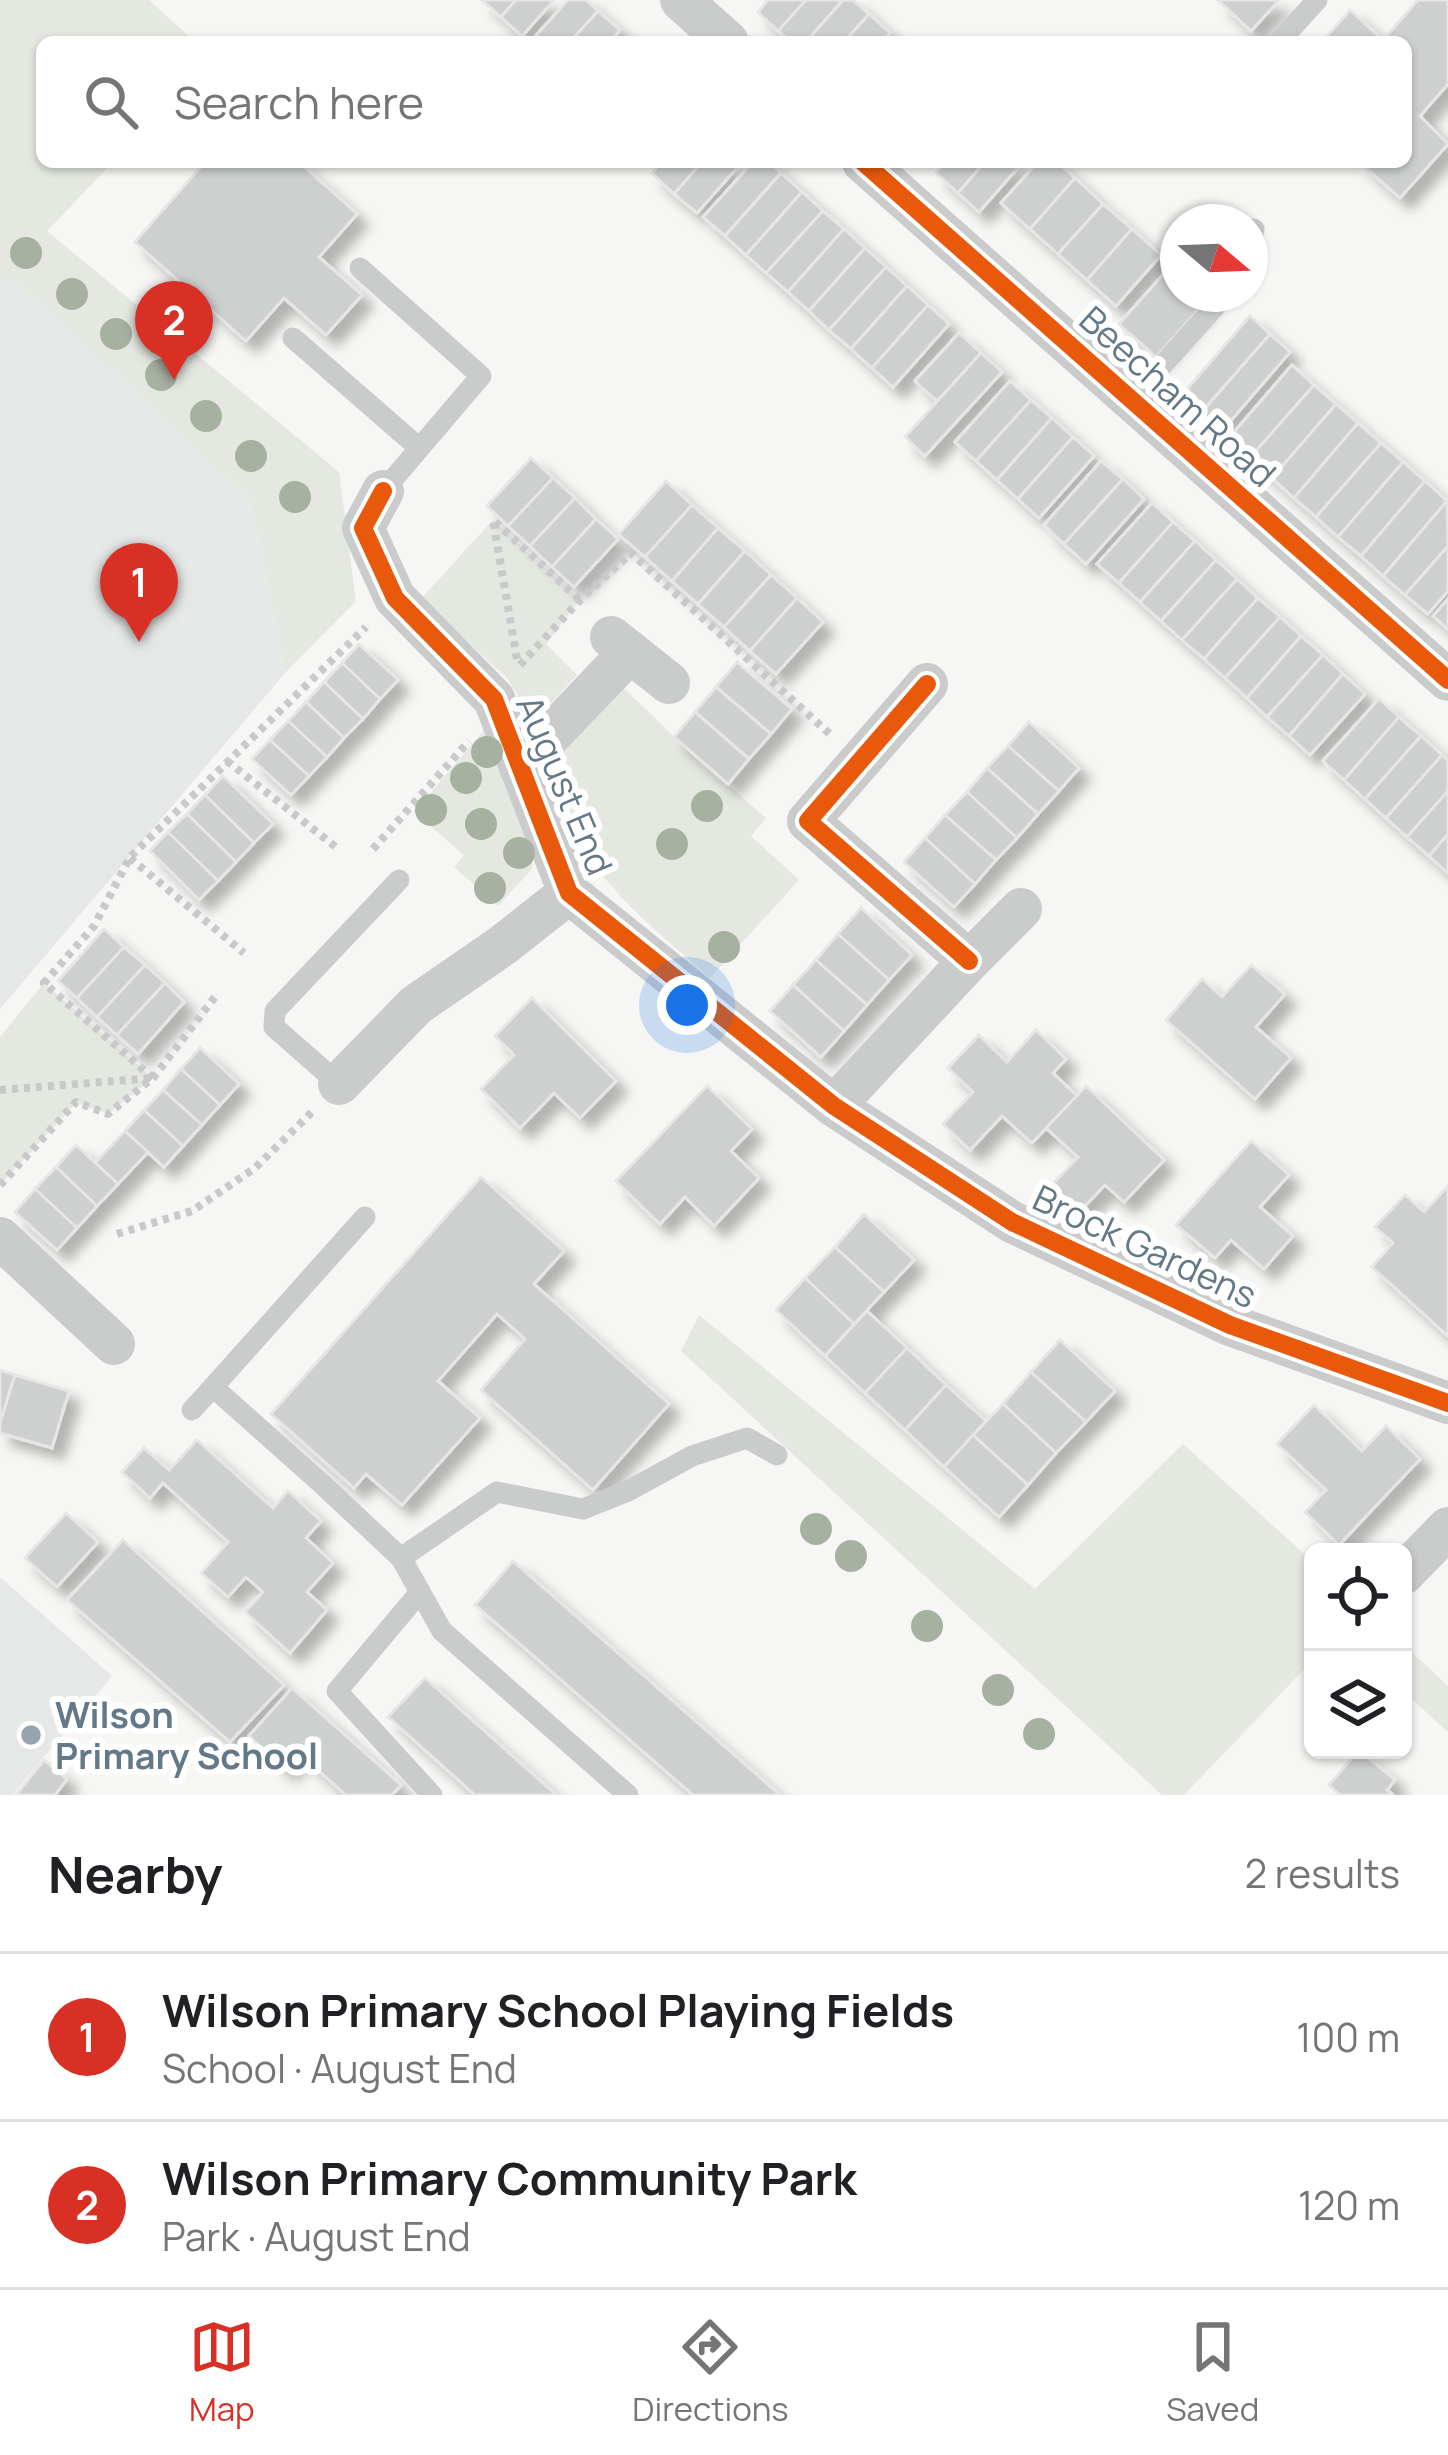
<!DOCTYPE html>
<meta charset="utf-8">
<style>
:root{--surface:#fff;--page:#f2f2f2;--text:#202124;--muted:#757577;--line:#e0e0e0;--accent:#d93025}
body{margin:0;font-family:Manrope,sans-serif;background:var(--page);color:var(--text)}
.controls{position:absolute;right:36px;bottom:36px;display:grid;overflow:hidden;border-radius:18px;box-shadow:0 3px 9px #0004}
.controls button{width:108px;height:108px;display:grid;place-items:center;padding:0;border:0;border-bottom:3px solid var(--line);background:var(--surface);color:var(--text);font:60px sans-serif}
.compass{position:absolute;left:1160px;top:204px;width:108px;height:108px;border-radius:50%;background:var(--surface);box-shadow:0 3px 9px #0004;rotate:109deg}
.you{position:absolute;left:687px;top:1005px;width:42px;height:42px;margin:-30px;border:9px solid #fff;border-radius:50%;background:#1a73e8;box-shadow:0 0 0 18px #1a73e833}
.badge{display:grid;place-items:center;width:78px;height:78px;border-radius:50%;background:var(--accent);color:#fff;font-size:39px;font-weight:700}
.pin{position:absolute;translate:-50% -99px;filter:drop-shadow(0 3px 6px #0008)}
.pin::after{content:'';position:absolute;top:63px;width:42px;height:36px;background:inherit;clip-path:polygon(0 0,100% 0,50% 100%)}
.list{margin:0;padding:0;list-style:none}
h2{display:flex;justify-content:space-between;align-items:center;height:156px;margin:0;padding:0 48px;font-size:51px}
h2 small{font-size:39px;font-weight:400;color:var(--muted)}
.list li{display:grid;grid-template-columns:78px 1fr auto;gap:36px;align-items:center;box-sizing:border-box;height:168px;padding:0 48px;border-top:3px solid var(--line)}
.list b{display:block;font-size:45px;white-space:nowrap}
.list p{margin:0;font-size:39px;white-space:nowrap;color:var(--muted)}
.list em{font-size:39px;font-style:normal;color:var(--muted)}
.icon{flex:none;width:66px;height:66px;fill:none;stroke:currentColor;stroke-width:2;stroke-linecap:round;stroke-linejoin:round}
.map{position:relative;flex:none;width:1448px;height:1795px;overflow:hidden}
.search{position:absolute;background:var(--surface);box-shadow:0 3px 9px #0004;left:36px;right:36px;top:36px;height:132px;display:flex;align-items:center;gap:30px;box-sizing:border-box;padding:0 42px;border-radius:18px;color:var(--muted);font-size:45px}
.sheet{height:492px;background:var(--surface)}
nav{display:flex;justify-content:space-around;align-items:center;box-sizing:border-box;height:168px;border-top:3px solid var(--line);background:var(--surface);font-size:33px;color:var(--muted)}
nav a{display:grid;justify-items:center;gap:6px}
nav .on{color:var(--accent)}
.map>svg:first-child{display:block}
</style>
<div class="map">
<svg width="1448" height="1795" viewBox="0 0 1448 1795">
<defs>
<filter id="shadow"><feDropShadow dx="11" dy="11" stdDeviation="6" flood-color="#0004"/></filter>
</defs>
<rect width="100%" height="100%" fill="#f6f6f4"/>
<g fill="#e6e8e7">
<polygon points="11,276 250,501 285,673 0,1009 0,288"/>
<polygon points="0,1577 112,1676 12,1795 0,1795"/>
</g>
<g fill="#e5e8e1">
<polygon points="0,0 149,0 195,42 42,42 42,162 113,162 47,231 339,472 356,601 285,673 250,501 11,277 0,288"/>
<polygon points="493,520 580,600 546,644 577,675 551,703 521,701 507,678 421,599"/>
<path d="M621,685L674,737L766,818L751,836L799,880L710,978C651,925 579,873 560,791C558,782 554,772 555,763C560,736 601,704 621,685Z"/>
<polygon points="493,720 533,840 532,869 498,906 454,867 464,855 414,812"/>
<polygon points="44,983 153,1078 108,1114 76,1103 0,1185 0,1037"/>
<polygon points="699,1315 1035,1589 1183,1444 1313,1562 1313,1660 1184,1795 1162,1795 681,1351"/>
<polygon points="1403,1644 1448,1686 1448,1732 1403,1691"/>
</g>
<g fill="#ced0d0" stroke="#e6e6e4" stroke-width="3" filter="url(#shadow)">
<polygon points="482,0 516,0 501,17"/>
<polygon points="516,0 554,0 522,36 501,17"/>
<polygon points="568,0 586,0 598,11 570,42 530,42"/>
<polygon points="768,0 806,0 778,31 758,12"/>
<polygon points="806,0 843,0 806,42 791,42 778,31"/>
<polygon points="843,0 853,0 869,14 844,42 806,42"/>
<polygon points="1218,0 1279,0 1251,31"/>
<polygon points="1418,0 1448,0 1448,84 1420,116 1448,144 1400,198 1359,162 1406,162 1406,42 1322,42 1350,10 1383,40"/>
<polygon points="598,11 620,30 610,42 570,42"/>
<polygon points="869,14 890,33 881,42 844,42"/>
<polygon points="205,162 299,162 357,214 319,257 362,295 326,335 284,298 246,341 135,242"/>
<polygon points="662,162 702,162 674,194 652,173"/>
<polygon points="702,162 742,162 697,213 674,194"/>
<polygon points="753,162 769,162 781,173 725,236 703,217"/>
<polygon points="946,162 985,162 958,193 936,173"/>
<polygon points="985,162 1023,162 979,212 958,193"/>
<polygon points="1038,162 1057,162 1075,178 1030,229 1001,203"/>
<polygon points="781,173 802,192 746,255 725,236"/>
<polygon points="1075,178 1103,204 1058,254 1030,229"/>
<polygon points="802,192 823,211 766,273 746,255"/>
<polygon points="1103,204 1132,229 1087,280 1058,254"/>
<polygon points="823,211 844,229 788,292 766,273"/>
<polygon points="844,229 865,248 809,311 788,292"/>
<polygon points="1132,229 1161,255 1116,306 1087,280"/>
<polygon points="865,248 886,267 829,330 809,311"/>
<polygon points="886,267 907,286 851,349 829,330"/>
<polygon points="1169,268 1178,276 1178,294 1198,294 1206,301 1156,357 1119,324"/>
<polygon points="907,286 928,305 872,368 851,349"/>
<polygon points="928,305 949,324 893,387 872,368"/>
<polygon points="1250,316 1270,334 1201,413 1181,396"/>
<polygon points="959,333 981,353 937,401 915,381"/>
<polygon points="1270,334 1290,352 1222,431 1201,413"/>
<polygon points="981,353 1002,372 925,456 905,437"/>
<polygon points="1292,365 1314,385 1249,459 1227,440"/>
<polygon points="1010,381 1031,400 976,461 955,442"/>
<polygon points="1314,385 1336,404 1272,478 1249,459"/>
<polygon points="1031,400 1052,418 997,480 976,461"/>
<polygon points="1336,404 1358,423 1294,498 1272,478"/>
<polygon points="1052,418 1073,437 1018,499 997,480"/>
<polygon points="1358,423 1381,443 1316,517 1294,498"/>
<polygon points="1073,437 1094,456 1039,518 1018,499"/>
<polygon points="1381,443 1403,462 1338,537 1316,517"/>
<polygon points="531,458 553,478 508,526 487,506"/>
<polygon points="1101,461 1123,479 1064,544 1044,525"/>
<polygon points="1403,462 1425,481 1361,556 1338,537"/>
<polygon points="553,478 575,498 530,546 508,526"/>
<polygon points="1123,479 1144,499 1086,564 1064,544"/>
<polygon points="666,481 692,505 645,557 619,534"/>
<polygon points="1425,481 1447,501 1383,576 1361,556"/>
<polygon points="575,498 596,519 552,567 530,546"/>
<polygon points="1447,501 1448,546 1405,595 1383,576"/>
<polygon points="1152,503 1173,522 1119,583 1097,564"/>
<polygon points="692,505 718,528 672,581 645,557"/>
<polygon points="596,519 618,539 574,587 552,567"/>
<polygon points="1173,522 1195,541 1140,602 1119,583"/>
<polygon points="718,528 745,551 698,604 672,581"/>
<polygon points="1195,541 1216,560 1161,621 1140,602"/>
<polygon points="1448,546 1448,591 1428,614 1405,595"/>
<polygon points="745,551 771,575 724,627 698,604"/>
<polygon points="1216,560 1237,579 1182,640 1161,621"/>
<polygon points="771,575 797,598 750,651 724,627"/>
<polygon points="1237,579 1258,598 1204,659 1182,640"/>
<polygon points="797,598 823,622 776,674 750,651"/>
<polygon points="1258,598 1280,617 1225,678 1204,659"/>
<polygon points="1448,599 1448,629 1433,616"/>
<polygon points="1280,617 1301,636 1247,698 1225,678"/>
<polygon points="1301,636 1323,655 1267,717 1247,698"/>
<polygon points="359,644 398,680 380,699 342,663"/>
<polygon points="1323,655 1343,674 1289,736 1267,717"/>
<polygon points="737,662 792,709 771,734 716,687"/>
<polygon points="342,663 380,699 363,719 324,682"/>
<polygon points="1343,674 1365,694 1310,755 1289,736"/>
<polygon points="324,682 363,719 344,738 306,702"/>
<polygon points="716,687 771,734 749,759 695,712"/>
<polygon points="1379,699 1399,717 1344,780 1323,761"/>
<polygon points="306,702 344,738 327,757 288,721"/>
<polygon points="695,712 749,759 728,784 674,737"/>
<polygon points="1399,717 1421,736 1365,799 1344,780"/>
<polygon points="288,721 327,757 309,776 270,740"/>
<polygon points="1029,722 1079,768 1059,791 1008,746"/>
<polygon points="1421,736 1442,755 1386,818 1365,799"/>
<polygon points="270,740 309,776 291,795 252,759"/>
<polygon points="1008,746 1059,791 1038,814 987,768"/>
<polygon points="1442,755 1448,761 1448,791 1407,837 1386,818"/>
<polygon points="987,768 1038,814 1017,838 967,792"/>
<polygon points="223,776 273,824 254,843 205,795"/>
<polygon points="1448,791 1448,834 1429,856 1407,837"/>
<polygon points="967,792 1017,838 996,860 945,815"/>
<polygon points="205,795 254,843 236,862 187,814"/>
<polygon points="187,814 236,862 218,881 168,832"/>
<polygon points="945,815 996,860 975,884 925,838"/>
<polygon points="168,832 218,881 199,900 150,851"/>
<polygon points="1448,834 1448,873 1429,856"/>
<polygon points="925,838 975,884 954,907 904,862"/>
<polygon points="861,908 912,955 889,980 838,934"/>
<polygon points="104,929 124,947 77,998 58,981"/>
<polygon points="838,934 889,980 867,1005 816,960"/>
<polygon points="124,947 145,965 97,1017 77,998"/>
<polygon points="816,960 867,1005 844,1031 793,985"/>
<polygon points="145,965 165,983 117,1035 97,1017"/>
<polygon points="1251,965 1285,994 1256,1027 1291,1058 1255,1099 1166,1020 1202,979 1222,997"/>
<polygon points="165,983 184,1002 138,1054 117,1035"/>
<polygon points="793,985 844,1031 821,1057 770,1011"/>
<polygon points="532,998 616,1081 580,1118 554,1093 520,1128 481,1089 514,1055 495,1036"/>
<polygon points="1036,1030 1066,1059 1053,1073 1077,1096 1032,1143 1002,1116 970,1150 943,1124 973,1092 948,1068 979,1035 1007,1062"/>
<polygon points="200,1048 239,1084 220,1105 181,1069"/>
<polygon points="181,1069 220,1105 202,1125 163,1090"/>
<polygon points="707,1086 752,1129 731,1151 759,1178 714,1226 685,1197 660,1224 616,1181"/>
<polygon points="1086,1086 1164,1160 1124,1202 1105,1185 1079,1212 1051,1186 1078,1157 1046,1128"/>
<polygon points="163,1090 202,1125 183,1146 144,1110"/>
<polygon points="144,1110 183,1146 164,1167 125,1131"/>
<polygon points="125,1131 148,1152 118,1184 95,1163"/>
<polygon points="1251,1141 1289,1175 1260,1207 1293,1236 1264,1269 1231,1240 1215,1258 1176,1225"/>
<polygon points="76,1145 118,1184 97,1206 56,1167"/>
<polygon points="56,1167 97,1206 77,1228 35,1189"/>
<polygon points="481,1177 564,1251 534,1284 669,1404 593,1490 481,1390 525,1339 497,1314 438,1381 480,1418 402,1505 366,1474 354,1488 271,1414"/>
<polygon points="1448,1186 1448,1336 1372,1267 1393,1243 1375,1227 1405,1195 1424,1212"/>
<polygon points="35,1189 77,1228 57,1250 15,1212"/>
<polygon points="864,1214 914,1260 884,1292 835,1247"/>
<polygon points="835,1247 884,1292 854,1324 805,1278"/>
<polygon points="805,1278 854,1324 825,1356 776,1310"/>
<polygon points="867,1311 907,1348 865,1393 825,1356"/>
<polygon points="1060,1340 1115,1391 1086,1422 1031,1372"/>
<polygon points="907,1348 946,1385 905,1430 865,1393"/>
<polygon points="0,1370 15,1375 0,1423"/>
<polygon points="1031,1372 1086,1422 1056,1453 1003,1404"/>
<polygon points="15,1375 69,1391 52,1448 0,1433 0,1423"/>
<polygon points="946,1385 986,1421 944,1467 905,1430"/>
<polygon points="1003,1404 1056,1453 1028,1485 973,1435"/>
<polygon points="1314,1405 1362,1451 1386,1426 1420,1459 1339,1545 1305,1512 1326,1490 1277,1444"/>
<polygon points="973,1435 1028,1485 999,1517 944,1467"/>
<polygon points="197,1440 273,1508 288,1491 321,1521 306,1538 333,1563 307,1592 327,1610 290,1653 245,1612 263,1592 246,1577 228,1597 201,1573 228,1542 163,1483 150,1498 122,1472 144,1448 169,1470"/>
<polygon points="66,1513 98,1542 57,1587 25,1558"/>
<polygon points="123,1540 284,1685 230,1742 67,1600"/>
<polygon points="513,1561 780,1795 693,1795 475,1605"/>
<polygon points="425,1678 556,1795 475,1795 388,1717"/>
<polygon points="292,1688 401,1785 392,1795 346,1795 300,1754 285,1770 249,1736"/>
<polygon points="1359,1750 1395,1780 1387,1790 1393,1795 1340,1795 1329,1785"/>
<polygon points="44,1760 67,1779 55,1795 16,1795"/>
</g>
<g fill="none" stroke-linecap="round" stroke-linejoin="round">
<g stroke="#c8c9ca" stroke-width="8" stroke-dasharray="6 6" stroke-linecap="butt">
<polyline points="517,659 493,520 580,600"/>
<polyline points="520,665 580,600 631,553 832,736"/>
<polyline points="227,761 337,848"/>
<polyline points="373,849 469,741"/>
<polyline points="130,858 244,953"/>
<polyline points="153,1078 44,983 94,926 130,857 366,627"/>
<polyline points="0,1090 153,1078"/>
<polyline points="0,1185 76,1102 108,1114 153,1078 218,993"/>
<polyline points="117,1234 192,1211 255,1168 313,1111"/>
</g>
<g stroke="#cacccc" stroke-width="21">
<polyline points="1279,42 1317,0"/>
<polyline points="1250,252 1254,229"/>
<polyline points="360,268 481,376 383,491"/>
<polyline points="293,338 418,447"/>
<polyline points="1132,399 1226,294"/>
<polyline points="339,1084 274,1027 275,1011 399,880"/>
<polyline points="213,1387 365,1217"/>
<polyline points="192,1410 213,1387 322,1484 401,1558 442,1631 628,1795"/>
<polyline points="401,1558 497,1492 583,1509 628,1491 692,1456 747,1438 777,1455"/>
<polyline points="420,1592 337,1691 432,1795"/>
</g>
<g stroke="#cacccc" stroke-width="42">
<polyline points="681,0 728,42"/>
<polyline points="863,162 1448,680"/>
<polyline points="383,491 363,528 395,598 494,699 569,893 834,1106 1012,1222 1230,1325 1448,1403"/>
<polyline points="611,637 669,683"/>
<polyline points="927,684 808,821 969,961"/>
<polyline points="520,767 630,652"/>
<polyline points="339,1084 416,1005 503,945 569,893"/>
<polyline points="834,1106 969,961 1021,909"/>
<polyline points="0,1238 114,1344"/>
<polyline points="1403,1574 1448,1528"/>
</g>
<defs>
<g id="cycleway">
<polyline points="863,162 1448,680"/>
<polyline points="383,491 363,528 395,598 494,699 569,893 834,1106 1012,1222 1230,1325 1448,1403"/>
<polyline points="927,684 808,821 969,961"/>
</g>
</defs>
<use href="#cycleway" stroke="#fff" stroke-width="26"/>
<use href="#cycleway" stroke="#e8590c" stroke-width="18"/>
</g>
<g fill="#a7b1a2">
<circle cx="26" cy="253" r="16"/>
<circle cx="72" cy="294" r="16"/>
<circle cx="116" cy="334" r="16"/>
<circle cx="161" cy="375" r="16"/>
<circle cx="206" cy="416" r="16"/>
<circle cx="251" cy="456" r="16"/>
<circle cx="295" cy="497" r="16"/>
<circle cx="487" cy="752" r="16"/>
<circle cx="466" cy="778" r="16"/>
<circle cx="707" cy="806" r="16"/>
<circle cx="431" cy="810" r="16"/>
<circle cx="481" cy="824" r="16"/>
<circle cx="672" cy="844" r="16"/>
<circle cx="519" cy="853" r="16"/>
<circle cx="490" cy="888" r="16"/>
<circle cx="724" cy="947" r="16"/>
<circle cx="816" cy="1529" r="16"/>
<circle cx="851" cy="1556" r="16"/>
<circle cx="927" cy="1626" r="16"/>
<circle cx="998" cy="1690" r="16"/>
<circle cx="1039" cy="1734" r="16"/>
</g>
<circle fill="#96a5ad" stroke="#fff" stroke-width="4.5" cx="31" cy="1735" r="12"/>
<g text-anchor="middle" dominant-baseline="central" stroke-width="12" stroke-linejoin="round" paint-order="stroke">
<g font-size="36" fill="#637987" stroke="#fff">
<text transform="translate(1178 396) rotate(42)">Beecham Road</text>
<text transform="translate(565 785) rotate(67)">August End</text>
<text transform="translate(1145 1246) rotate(25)">Brock Gardens</text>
</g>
<g font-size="36" font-weight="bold" fill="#637987" stroke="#fff" text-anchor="start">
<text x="55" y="1714">Wilson<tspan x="55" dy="41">Primary School</tspan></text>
</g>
</g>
</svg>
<div class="controls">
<button><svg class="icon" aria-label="locate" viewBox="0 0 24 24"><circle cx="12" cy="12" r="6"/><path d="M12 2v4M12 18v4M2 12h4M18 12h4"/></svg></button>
<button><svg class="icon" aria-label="layers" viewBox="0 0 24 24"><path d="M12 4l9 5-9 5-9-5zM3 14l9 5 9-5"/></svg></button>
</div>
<svg class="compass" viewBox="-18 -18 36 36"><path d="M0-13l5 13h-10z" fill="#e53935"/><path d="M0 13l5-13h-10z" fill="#757577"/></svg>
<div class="you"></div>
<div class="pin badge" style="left:139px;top:642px">1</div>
<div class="pin badge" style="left:174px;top:380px">2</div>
<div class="search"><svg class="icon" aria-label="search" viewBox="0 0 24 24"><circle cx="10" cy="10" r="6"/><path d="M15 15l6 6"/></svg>Search here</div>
</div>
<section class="sheet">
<h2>Nearby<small>2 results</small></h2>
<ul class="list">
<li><span class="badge">1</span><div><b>Wilson Primary School Playing Fields</b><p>School · August End</p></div><em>100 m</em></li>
<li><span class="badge">2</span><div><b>Wilson Primary Community Park</b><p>Park · August End</p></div><em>120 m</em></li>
</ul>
</section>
<nav>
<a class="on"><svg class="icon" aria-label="map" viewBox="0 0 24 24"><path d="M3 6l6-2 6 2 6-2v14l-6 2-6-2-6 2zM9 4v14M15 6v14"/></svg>Map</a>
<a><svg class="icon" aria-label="directions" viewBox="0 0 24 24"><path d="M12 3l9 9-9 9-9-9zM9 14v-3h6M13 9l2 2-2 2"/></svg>Directions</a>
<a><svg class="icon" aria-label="saved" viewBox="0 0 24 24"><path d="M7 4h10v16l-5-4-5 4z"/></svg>Saved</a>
</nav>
